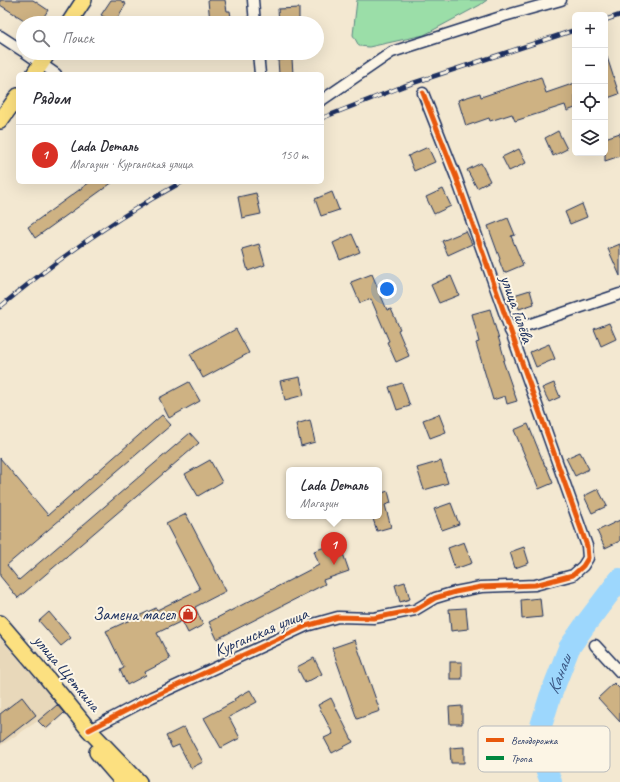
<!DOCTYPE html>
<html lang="ru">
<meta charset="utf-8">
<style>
:root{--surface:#fff;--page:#f7f7f7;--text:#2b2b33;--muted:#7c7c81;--line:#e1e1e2;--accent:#d93025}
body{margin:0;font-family:Caveat,sans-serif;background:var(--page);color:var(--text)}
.controls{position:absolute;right:12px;top:12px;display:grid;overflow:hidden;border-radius:6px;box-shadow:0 4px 16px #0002}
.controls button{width:36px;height:36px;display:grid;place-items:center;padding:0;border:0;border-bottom:1px solid var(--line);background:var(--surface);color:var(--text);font:20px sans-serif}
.you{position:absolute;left:387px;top:289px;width:14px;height:14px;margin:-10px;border:3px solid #fff;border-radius:50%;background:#1a73e8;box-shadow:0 0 0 6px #1a73e833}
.badge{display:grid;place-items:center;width:26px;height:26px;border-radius:50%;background:var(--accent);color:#fff;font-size:13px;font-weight:700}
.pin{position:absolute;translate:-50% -33px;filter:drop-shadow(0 1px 2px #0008)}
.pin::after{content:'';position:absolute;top:21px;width:14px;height:12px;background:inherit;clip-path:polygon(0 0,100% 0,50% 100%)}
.popup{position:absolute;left:286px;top:467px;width:96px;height:52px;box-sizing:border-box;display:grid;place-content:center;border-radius:6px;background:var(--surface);filter:drop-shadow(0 1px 3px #0005);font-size:13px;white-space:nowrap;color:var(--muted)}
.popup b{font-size:15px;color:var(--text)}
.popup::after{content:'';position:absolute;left:50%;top:100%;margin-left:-8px;border:8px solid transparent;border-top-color:var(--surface)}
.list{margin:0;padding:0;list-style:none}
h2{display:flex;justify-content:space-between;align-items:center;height:52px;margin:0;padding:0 16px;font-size:17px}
h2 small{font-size:13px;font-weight:400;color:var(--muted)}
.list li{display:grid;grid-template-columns:26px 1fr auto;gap:12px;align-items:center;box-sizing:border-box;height:60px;padding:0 16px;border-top:1px solid var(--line)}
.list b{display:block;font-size:15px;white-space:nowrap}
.list p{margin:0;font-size:13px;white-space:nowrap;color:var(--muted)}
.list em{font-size:13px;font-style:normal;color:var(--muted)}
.icon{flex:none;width:22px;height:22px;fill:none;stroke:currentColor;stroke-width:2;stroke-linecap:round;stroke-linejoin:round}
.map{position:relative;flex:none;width:620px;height:782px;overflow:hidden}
.search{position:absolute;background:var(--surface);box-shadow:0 4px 16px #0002;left:16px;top:16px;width:308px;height:44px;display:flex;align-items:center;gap:10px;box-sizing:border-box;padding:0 14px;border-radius:22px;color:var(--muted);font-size:15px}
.panel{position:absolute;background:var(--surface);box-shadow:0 4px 16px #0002;left:16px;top:72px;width:308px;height:112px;border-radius:6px}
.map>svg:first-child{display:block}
</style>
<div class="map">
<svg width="620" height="782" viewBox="0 0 620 782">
<rect width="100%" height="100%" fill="#f3e8d1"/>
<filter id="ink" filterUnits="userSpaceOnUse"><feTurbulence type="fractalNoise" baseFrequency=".025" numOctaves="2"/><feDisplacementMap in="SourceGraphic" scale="8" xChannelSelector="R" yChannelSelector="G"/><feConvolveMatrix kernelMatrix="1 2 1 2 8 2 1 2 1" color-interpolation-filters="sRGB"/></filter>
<g filter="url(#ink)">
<polygon fill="#e8d8ba" points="0,638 65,712 46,729 38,721 0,746"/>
<polygon fill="#9bdea8" stroke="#5b8683" points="357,0 487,0 480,5 424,35 369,47 359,46 353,35"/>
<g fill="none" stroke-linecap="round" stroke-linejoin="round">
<path stroke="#9dd7fd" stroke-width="22" id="s1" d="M551,782L540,752V729L550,697L569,648L585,625L620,579"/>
</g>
<g fill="#ceb283" stroke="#1b2f5e">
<polygon points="0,0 33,0 48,10 40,23 29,23 0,5"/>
<polygon points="111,0 120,0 126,4 114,23 101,15"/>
<polygon points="208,0 225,0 227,11 230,11 232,23 210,23"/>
<polygon points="299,8 299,23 279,23 278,9"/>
<polygon points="605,57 607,57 619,94 605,99"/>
<polygon points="292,59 293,74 279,74 278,60"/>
<polygon points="541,77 546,93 575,83 575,108 567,111 565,105 515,121 512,114 490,121 489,118 466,126 458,100 480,93 481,97"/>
<polygon points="558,131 567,149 553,156 545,138"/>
<polygon points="620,133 620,156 605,161 605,138"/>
<polygon points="428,147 435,162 414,171 408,156"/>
<polygon points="519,149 526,163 509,171 502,157"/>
<polygon points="481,163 490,181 477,188 467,170"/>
<polygon points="90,182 113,182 35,238 28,227"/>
<polygon points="443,189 451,206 434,214 426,197"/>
<polygon points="332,192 339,210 321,216 315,199"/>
<polygon points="256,193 261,214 242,218 238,197"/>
<polygon points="582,204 587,217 570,224 565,212"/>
<polygon points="508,218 515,235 511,236 523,265 504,273 499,260 500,259 488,226"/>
<polygon points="466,231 472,244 448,255 442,241"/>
<polygon points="352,234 360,252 340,260 333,243"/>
<polygon points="259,244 265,265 248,271 242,249"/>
<polygon points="620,244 620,276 608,249"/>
<polygon points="372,274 387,310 391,309 400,329 398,330 409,356 396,362 387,342 389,341 371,299 360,303 351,282"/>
<polygon points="451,276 459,295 439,303 431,285"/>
<polygon points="530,290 534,304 519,309 514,295"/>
<polygon points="490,309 505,360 503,361 517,401 507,404 505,396 493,400 476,343 479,342 472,314"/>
<polygon points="609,323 616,339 601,346 594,329"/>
<polygon points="236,329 249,353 203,378 190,354"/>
<polygon points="549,344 555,359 536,367 530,352"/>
<polygon points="300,377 304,395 285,400 280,381"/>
<polygon points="189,382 200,401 169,418 159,398"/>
<polygon points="402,383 410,406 397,410 389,387"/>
<polygon points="554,383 560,397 549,402 542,388"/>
<polygon points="439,414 446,432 430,438 423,420"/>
<polygon points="162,415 171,425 7,565 19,580 190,433 199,443 18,598 0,576 0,458 48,515"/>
<polygon points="310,420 315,442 301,446 296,424"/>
<polygon points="528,424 545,466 546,466 553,483 539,489 514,430"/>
<polygon points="580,452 589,469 575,476 566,458"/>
<polygon points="210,460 222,482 198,496 185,474"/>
<polygon points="441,461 448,483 424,490 417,468"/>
<polygon points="598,489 607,506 592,513 584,496"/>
<polygon points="388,491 391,503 385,505 391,527 377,531 372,516 379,516 379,494"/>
<polygon points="451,503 459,524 442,530 434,509"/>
<polygon points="186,514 226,591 195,607 203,625 188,633 182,621 157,633 170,659 145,672 146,675 127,685 120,670 124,668 106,631 156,608 157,610 200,589 166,524"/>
<polygon points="620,520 620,541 605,548 597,531"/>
<polygon points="339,542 349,571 323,580 325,584 217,639 209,622 319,565 314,551"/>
<polygon points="464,542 472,563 455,569 448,548"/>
<polygon points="524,547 529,563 515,568 510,552"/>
<polygon points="405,582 410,599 400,602 395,585"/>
<polygon points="540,598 542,617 522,619 521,600"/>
<polygon points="466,608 468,629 451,631 449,609"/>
<polygon points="49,612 71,638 61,646 39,621"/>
<polygon points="355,640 380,711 357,719 332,648"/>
<polygon points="314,658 322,674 305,683 297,667"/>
<rect x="450" y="662" width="12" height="17"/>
<polygon points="614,683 620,689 620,722 598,698"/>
<polygon points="250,690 257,702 229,717 240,738 221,748 204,718 235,701 234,699"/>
<polygon points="22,697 36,715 0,743 0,714"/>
<polygon points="331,698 353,742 332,753 324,738 333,734 318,705"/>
<polygon points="57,705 64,713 46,729 38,721"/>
<polygon points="462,706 462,724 450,724 449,707"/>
<polygon points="184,727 203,762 191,768 179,745 172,748 166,736"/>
<polygon points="464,747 464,763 451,763 450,748"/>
</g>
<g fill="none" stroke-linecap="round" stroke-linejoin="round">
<defs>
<g id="minor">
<polyline points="253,0 255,23"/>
<polyline points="0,36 23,51"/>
<polyline points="26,53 56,74"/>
<polyline points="258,53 260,74"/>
<polyline points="322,100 392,52 504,16 561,0"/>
<polyline points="510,331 620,294"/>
<polyline points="595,645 620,672"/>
<polyline points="89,730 152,697 306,626 338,617 374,618 415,610 435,598 455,592 481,587 535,585 573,575 583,566 588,558 587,546 456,177 423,93"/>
</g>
<g id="primary">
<polyline points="69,23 84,0"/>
<polyline points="34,74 48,53"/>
<polyline points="0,121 18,96"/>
<polyline points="0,623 47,678 89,730 139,782"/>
<polyline points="97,752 123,782"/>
</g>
</defs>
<use href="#minor" stroke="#1b2f5e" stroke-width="13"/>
<use href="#primary" stroke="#1b2f5e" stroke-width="18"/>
<use href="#minor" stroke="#fcf5e5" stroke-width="10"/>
<use href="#primary" stroke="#fce080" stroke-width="15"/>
<defs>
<g id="rail">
<polyline points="605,20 620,15"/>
<polyline points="322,118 404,86 575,30"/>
<path d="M0,307C56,260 117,217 182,182"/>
</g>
</defs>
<use href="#rail" stroke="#1b2f5e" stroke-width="4.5"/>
<use href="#rail" stroke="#fcf5e5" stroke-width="3" stroke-dasharray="9" stroke-linecap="butt"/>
<polyline stroke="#00873e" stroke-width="4" stroke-dasharray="8 4" stroke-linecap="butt" points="279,182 279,183"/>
<defs>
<polyline id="cycleway" points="89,730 152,697 306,626 338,617 374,618 415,610 435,598 455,592 481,587 535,585 573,575 583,566 588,558 587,546 456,177 423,93"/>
</defs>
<use href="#cycleway" stroke="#fcf5e5" stroke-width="8"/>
<use href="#cycleway" stroke="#e8590c" stroke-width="5"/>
</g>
</g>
<defs>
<symbol id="shop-ring" viewBox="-11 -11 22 22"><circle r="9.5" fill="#fcf5e5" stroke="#c8321e" stroke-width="1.5"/><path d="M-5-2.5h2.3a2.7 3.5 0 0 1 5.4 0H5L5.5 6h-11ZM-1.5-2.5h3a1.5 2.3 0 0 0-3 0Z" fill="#c8321e"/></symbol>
</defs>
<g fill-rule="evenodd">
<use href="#shop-ring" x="178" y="604" width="20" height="20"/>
</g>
<g text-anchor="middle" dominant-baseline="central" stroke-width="4" stroke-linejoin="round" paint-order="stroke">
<g font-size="17" fill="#1b2f5e" stroke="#fcf5e5">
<text transform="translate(517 309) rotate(71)">улица Гилёва</text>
<text transform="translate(261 632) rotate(-23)">Курганская улица</text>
<text transform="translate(67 673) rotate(50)">улица Щеткина</text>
</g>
<g font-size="17" fill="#1b2f5e" stroke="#fcf5e5" text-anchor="end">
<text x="175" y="614">Замена масел</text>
</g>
<g font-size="18" font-style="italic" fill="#3c5986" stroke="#fcf5e5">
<text stroke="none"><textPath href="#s1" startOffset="113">Канаш</textPath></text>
</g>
</g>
<rect x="478" y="726" width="132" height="46" rx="6" fill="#fcf5e5" stroke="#b8babc" stroke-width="1"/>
<rect x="486" y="738" width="18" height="4" fill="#e8590c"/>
<rect x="486" y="756" width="18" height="4" fill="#00873e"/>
<g font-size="11" fill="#1b2f5e">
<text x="511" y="744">Велодорожка</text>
<text x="511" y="762">Тропа</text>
</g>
</svg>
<div class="controls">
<button>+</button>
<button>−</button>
<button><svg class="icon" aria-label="locate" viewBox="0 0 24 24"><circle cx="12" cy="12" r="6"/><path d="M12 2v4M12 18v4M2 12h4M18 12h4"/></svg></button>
<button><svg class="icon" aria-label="layers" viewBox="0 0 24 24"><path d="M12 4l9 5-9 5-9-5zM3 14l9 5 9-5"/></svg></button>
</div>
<div class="you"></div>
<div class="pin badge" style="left:334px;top:565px">1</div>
<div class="popup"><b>Lada Dеталь</b>Магазин</div>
<div class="search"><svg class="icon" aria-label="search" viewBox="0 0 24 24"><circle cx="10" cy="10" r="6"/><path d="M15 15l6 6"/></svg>Поиск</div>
<section class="panel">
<h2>Рядом<small></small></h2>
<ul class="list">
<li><span class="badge">1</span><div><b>Lada Dеталь</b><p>Магазин · Курганская улица</p></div><em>150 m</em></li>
</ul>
</section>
</div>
